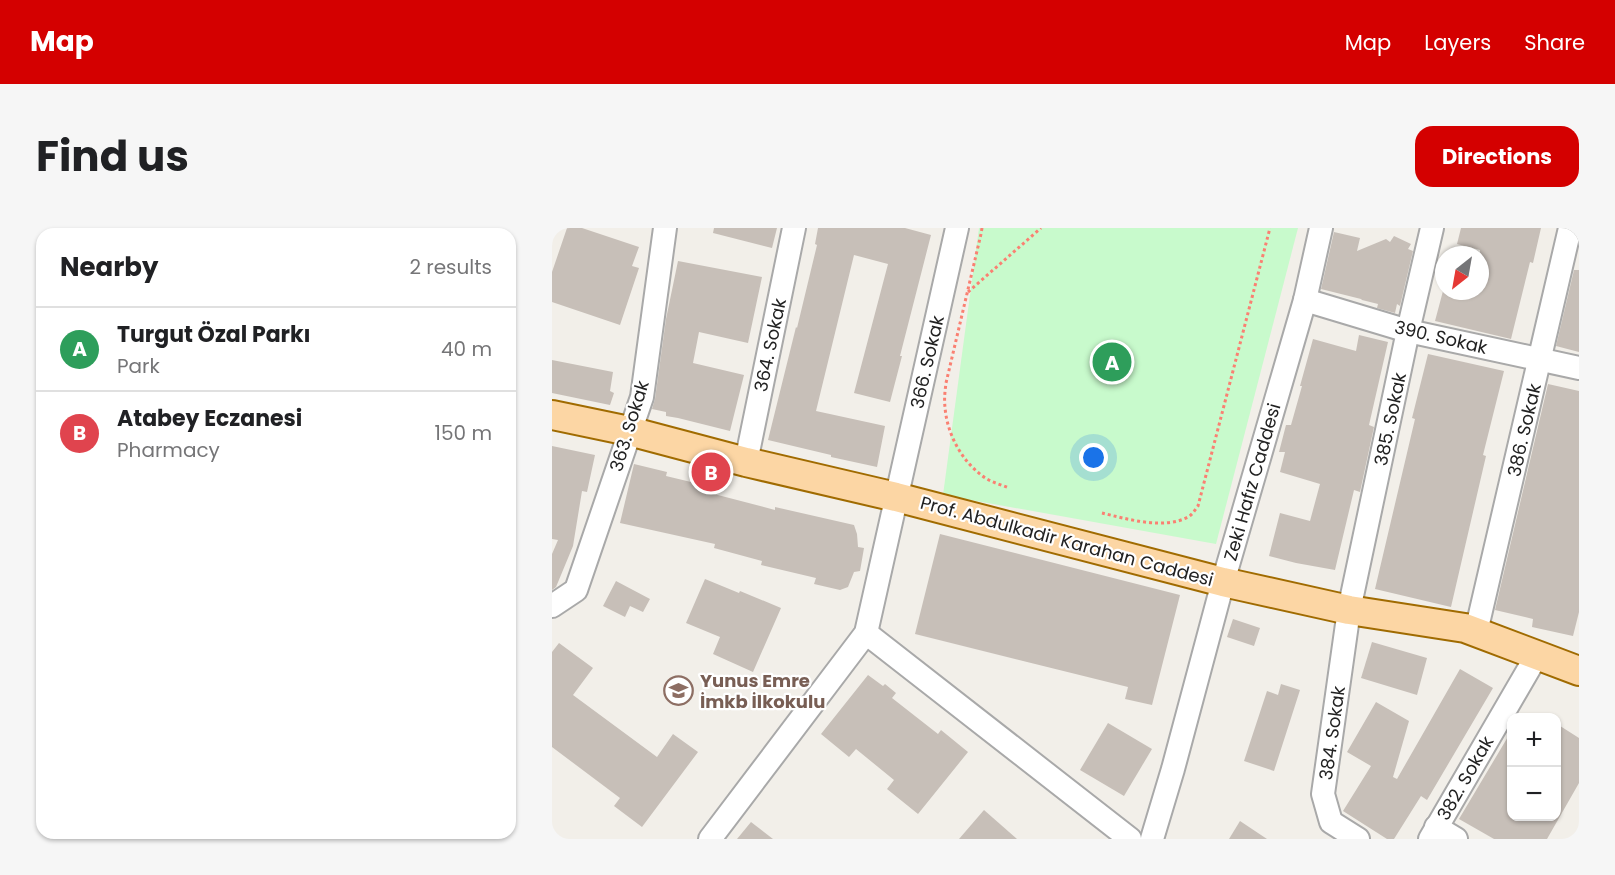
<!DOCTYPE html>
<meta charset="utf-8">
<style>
:root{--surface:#fff;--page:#f6f6f6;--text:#202124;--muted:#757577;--line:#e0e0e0;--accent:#d40000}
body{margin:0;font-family:Poppins,sans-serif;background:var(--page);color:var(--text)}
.controls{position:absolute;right:18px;bottom:18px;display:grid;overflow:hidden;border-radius:12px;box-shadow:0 2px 4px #0004}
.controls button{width:54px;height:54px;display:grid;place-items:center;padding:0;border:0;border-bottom:2px solid var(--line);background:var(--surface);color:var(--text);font:30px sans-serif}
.compass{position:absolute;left:883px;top:18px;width:54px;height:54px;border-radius:50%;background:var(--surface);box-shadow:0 2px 4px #0004;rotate:211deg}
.you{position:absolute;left:542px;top:230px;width:21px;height:21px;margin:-15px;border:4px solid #fff;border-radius:50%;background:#1a73e8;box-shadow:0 0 0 9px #1a73e833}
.badge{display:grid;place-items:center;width:39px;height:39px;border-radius:50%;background:var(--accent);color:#fff;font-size:20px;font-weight:700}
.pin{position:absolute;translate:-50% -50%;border:3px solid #fff;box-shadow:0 2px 6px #0006}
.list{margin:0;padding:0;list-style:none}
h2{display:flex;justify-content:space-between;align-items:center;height:78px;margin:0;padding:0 24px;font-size:26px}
h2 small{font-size:20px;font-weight:400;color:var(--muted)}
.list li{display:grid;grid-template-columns:39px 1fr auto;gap:18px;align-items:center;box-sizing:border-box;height:84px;padding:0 24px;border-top:2px solid var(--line)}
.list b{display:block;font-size:22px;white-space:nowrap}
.list p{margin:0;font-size:20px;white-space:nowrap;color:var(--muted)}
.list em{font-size:20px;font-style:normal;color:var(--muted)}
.map{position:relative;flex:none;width:1027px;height:611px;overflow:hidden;border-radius:18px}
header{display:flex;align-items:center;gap:36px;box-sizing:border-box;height:84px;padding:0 30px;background:var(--accent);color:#fff}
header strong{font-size:28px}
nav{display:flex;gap:33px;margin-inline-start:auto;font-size:21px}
.intro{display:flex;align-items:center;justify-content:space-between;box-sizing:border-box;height:144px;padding:0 36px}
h1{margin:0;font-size:42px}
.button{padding:15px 27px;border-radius:18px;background:var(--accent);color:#fff;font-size:21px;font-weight:700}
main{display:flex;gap:36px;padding:0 36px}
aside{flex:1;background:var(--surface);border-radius:18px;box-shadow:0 2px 4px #0004}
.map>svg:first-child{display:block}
</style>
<header>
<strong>Map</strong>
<nav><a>Map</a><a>Layers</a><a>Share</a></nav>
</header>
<div class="intro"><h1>Find us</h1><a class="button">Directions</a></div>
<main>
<aside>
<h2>Nearby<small>2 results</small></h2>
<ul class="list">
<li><span class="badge" style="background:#2e9e5b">A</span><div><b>Turgut Özal Parkı</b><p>Park</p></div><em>40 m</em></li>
<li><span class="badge" style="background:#e0444e">B</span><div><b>Atabey Eczanesi</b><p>Pharmacy</p></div><em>150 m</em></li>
</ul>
</aside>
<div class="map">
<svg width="1027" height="611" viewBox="0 0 1027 611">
<rect width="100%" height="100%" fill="#f2efe9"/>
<polygon fill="#c8facc" points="427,0 746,0 664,316 391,267"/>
<g fill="#c7bfb8">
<polygon points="15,0 30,0 87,19 80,38 87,40 68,97 0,74 0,44"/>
<polygon points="162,0 225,0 220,20 161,5"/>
<polygon points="266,0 353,0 379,7 348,128 350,128 338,174 302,165 336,36 302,27 264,183 333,198 325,239 279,229 279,227 216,212 244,99 245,100 265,17 263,16"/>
<polygon points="909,0 989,0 981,35 978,34 959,111 883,93 891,63 928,63 928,22 905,16"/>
<polygon points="782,4 808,10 805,23 834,11 838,14 842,8 859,16 856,21 861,23 848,78 845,76 843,85 825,80 826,76 810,72 809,71 769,61"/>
<polygon points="126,33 210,49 196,115 147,104 141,135 192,147 178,203 126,190 114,188 114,184 100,181 103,171 114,91"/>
<polygon points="1022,42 1027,42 1027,124 1004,118"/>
<polygon points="807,107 836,114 817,197 822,199 808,264 802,262 783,342 744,335 717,328 728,285 758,293 768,256 728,244 733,224 727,224 734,197 739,197 750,158 748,158 761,111 804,123"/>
<polygon points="876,126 952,143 931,227 934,228 899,379 823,361 863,191 860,190"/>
<polygon points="0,132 61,144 58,163 62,165 58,177 0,165"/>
<polygon points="996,156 1027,163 1027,384 1021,408 980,399 981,391 943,382"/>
<polygon points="0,218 43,227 35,264 30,263 21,318 4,359 0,362 0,326 6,312 0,311"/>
<polygon points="82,236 115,244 114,248 164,260 162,266 223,282 223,279 302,297 305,306 306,319 312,320 308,343 302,344 296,359 288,362 262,356 264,350 209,337 210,333 162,320 163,316 68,295"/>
<polygon points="388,306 628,367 600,477 573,471 576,459 363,406"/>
<polygon points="153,351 187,365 188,363 229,380 201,444 161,426 168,409 134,395"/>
<polygon points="64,353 98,371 91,384 78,378 73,389 51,378"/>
<polygon points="681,391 708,400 702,418 675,409"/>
<polygon points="820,414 875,430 865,467 809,450"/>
<polygon points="7,415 41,440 21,467 105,529 121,506 146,524 90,599 62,578 68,570 0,519 0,424"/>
<polygon points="908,441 941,460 875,572 869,568 842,611 835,611 791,583 819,538 795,524 824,474 857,493 841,549 845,551"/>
<polygon points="316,447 331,458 333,456 344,465 340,470 386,506 389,502 416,524 366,586 335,561 342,552 304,521 297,529 269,506"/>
<polygon points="729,456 748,462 722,543 692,533 715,463 726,467"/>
<polygon points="556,495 600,521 572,568 528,542"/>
<polygon points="1005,496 1027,510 1027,555 995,611 942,611 907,591 960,502 960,588 1005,588"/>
<polygon points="432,582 465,611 407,611"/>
<polygon points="688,593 715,611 677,611"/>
<polygon points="199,594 221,611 185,611"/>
</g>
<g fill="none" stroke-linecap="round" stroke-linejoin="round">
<defs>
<g id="minor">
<polyline points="753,72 856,103 1027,140"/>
<polyline points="194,234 242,0"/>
<polyline points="0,378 24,362 90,169 113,0"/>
<polyline points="924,404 1018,0"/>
<polyline points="314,405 578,611"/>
<polyline points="884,599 904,611"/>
<polyline points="158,611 314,405 405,0"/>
<polyline points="600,611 621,541 671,354 753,72 769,0"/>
<polyline points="806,611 779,594 771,566 797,382 856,103 880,0"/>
<polyline points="878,611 985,427"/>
</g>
<polyline id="major" points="0,187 77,203 194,234 344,269 671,354 797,382 913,400 1027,443"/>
</defs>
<use href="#minor" stroke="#a9a9a9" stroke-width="26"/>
<use href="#major" stroke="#a06b00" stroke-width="32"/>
<g stroke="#fa8072" stroke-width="3" stroke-dasharray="3 3" stroke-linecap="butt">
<path d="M430,0L429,6L394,155C393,163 392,171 393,179C395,207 411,236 435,251C442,255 450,257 457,260"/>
<polyline points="416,64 489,0"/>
<path d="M550,285C575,291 612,302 636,289C640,287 643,282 646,278L718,0"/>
</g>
<use href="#minor" stroke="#fff" stroke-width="22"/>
<use href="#major" stroke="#fcd6a4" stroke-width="28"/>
</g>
<defs>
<symbol id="school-ring" viewBox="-11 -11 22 22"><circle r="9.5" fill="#fff" stroke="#8d6e63" stroke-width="1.5"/><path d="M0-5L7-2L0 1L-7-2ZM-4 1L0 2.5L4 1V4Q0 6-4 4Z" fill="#8d6e63"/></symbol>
</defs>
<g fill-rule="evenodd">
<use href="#school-ring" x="110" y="446" width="33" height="33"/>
</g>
<g text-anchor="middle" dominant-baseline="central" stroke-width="4.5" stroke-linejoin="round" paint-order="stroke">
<g font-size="18" fill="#222" stroke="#fff">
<text transform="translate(889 109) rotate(13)">390. Sokak</text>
<text transform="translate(218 117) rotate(-78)">364. Sokak</text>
<text transform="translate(375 134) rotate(-77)">366. Sokak</text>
<text transform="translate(838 191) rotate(-78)">385. Sokak</text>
<text transform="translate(77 198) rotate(-73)">363. Sokak</text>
<text transform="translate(972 202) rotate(-77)">386. Sokak</text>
<text transform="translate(700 254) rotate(-74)">Zeki Hafız Caddesi</text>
<text transform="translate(515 313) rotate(15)">Prof. Abdulkadir Karahan Caddesi</text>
<text transform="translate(780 505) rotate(-82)">384. Sokak</text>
<text transform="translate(913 550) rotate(-60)">382. Sokak</text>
</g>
<g font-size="18" font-weight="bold" fill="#785e54" stroke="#fff" text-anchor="start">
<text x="148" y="452">Yunus Emre<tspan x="148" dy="21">İmkb İlkokulu</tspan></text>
</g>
</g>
</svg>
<div class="controls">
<button>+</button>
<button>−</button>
</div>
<svg class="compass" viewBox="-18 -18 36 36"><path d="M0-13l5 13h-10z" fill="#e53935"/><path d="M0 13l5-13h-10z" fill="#757577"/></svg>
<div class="you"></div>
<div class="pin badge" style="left:560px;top:134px;background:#2e9e5b">A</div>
<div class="pin badge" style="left:159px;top:244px;background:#e0444e">B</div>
</div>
</main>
